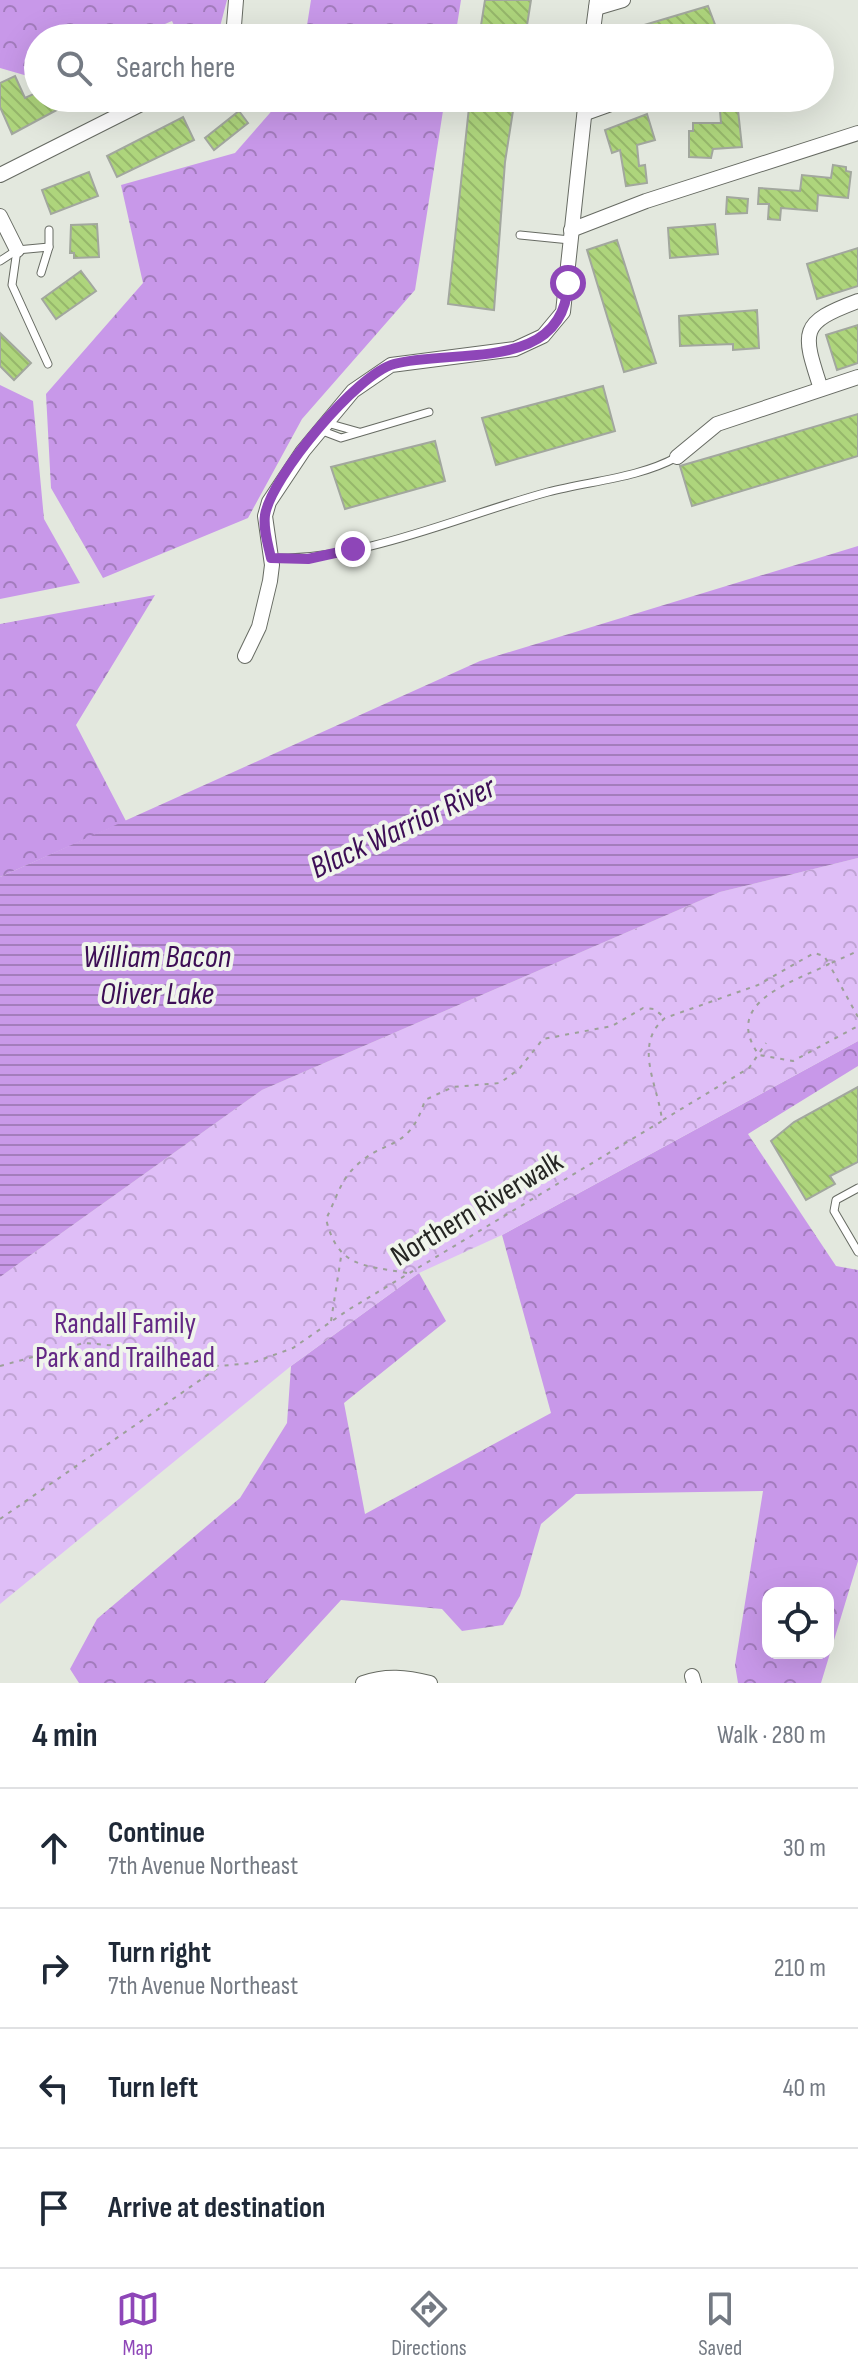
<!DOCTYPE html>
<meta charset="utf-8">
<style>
:root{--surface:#fff;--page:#f2f2f3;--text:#1f2937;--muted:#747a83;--line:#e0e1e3;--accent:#8e46b8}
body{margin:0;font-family:"Sofia Sans Condensed",sans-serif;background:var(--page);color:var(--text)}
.controls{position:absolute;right:24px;bottom:24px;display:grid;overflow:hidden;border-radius:16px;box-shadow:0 8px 32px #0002}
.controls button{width:72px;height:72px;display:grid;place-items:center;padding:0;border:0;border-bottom:2px solid var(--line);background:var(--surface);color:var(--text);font:40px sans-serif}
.stop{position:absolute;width:24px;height:24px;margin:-18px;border:6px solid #8e46b8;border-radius:50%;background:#fff}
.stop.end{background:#8e46b8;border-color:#fff;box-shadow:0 2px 8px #0008}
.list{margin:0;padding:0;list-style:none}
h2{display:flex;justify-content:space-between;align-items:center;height:104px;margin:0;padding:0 32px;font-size:34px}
h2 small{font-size:26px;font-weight:400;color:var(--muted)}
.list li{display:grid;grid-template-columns:52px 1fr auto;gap:24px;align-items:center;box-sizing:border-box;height:120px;padding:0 32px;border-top:2px solid var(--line)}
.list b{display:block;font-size:30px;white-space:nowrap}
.list p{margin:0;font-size:26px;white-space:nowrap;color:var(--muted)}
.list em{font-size:26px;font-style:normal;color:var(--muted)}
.icon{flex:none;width:44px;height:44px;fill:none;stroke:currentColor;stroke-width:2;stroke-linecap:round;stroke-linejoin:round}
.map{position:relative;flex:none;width:858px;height:1683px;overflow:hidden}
.search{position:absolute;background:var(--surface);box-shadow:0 8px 32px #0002;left:24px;right:24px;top:24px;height:88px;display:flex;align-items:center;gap:20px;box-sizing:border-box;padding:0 28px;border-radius:44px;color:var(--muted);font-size:30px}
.sheet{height:584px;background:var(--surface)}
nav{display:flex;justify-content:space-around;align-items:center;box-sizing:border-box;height:112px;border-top:2px solid var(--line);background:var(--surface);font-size:22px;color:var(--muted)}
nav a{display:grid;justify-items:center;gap:4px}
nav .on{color:var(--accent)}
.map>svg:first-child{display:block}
</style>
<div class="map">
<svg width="858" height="1683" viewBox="0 0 858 1683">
<defs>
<pattern id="forest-crowns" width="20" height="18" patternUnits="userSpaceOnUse" patternTransform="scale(2)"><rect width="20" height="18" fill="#c898e9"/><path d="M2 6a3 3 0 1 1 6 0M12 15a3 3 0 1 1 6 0" fill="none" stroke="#a27cbc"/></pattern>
<pattern id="park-crowns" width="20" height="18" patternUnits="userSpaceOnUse" patternTransform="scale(2)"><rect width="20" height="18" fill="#dfbef7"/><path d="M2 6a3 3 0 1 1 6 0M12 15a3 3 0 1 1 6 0" fill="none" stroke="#bfa3d3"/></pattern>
<pattern id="water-rules" width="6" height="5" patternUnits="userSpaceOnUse" patternTransform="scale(2)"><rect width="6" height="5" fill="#c999e9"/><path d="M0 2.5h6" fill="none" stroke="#a37dbc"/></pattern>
<pattern id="building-back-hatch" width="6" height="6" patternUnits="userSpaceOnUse" patternTransform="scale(2)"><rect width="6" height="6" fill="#aed57c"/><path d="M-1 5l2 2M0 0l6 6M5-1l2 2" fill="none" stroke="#96b76b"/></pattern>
</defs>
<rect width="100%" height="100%" fill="#e3e8de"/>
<g fill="url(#forest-crowns)" fill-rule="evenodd">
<polygon points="0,0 227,0 217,38 180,38 172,21 132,38 38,38 38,79 0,68"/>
<polygon points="311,0 461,0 455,38 305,38"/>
<polygon points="283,98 445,98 415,290 302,419 248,518 103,578 51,488 46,394 143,283 121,185 235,153"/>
<polygon points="0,385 33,401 44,519 80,583 0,599"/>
<polygon points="155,595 76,725 126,821 0,877 0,624"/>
<path d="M858,1041V1066L748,1134L836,1266L858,1270V1561L821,1683H738L735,1665L763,1491L576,1494L541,1524L520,1596L503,1625L462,1631L442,1609L341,1600L265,1683H79L70,1669L97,1619L240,1498L287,1423L291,1366L419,1273L446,1321L344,1403L365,1514L551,1413L502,1235ZM768,1593H828V1653H768Z"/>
</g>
<polygon fill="url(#park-crowns)" points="858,858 858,1041 502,1235 419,1273 291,1366 0,1604 0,1277 262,1090 720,892"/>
<polygon fill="url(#water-rules)" points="858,546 858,858 720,892 262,1090 0,1277 0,877 480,661"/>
<g fill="url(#building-back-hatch)" stroke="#a2a79e" stroke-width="2">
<polygon points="485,0 531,0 525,38 479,38"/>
<polygon points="708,6 719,35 634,38 631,29"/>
<polygon points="267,26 302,33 302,38 265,38"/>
<polygon points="15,76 25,98 38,92 38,98 79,98 12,134 0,107 0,83"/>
<polygon points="470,98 515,98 505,162 494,310 448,304"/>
<polygon points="738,110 742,147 713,149 711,158 689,157 689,131 693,131 693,123 721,123 720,111"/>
<polygon points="239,111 248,123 214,150 205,138"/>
<polygon points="647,114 655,140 637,145 639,166 645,165 647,183 626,186 620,150 612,153 605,130"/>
<polygon points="183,117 194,140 117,177 107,156"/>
<polygon points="833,165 846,167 846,171 851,172 848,198 818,195 817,211 781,208 780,220 768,219 769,204 758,204 759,188 800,191 802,175 831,178"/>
<polygon points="89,172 98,196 51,214 42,190"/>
<polygon points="727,197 748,199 747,213 726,214"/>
<polygon points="97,224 99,257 74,258 74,253 70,253 71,225"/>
<polygon points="715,224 718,254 670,258 668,228"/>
<polygon points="617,240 656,363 624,372 587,250"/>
<polygon points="858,248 858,286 817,299 807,264"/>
<polygon points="81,271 96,291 56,319 42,299"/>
<polygon points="757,310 759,348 733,350 733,344 680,346 679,316"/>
<polygon points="858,325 858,363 837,370 826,335"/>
<polygon points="0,333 31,363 14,380 0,366"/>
<polygon points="603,386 615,431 496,465 482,418"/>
<polygon points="858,414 858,456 692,506 680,466"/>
<polygon points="435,441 445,481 345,509 331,467"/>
<polygon points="858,1087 858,1162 830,1176 835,1184 806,1200 771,1141 794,1122"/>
</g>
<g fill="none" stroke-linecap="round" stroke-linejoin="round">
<defs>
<g id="service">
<polyline points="585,117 638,98"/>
<polyline points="520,235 570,240"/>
<polyline points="49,247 49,230"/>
<polyline points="17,250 12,285 48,364"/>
<polyline points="0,261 17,250 49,247 41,273"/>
<polyline points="327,423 359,432"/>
<polyline points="320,430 341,438 429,412"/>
<path d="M271,558C367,560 456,517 548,492C590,481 639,478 677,457"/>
<polyline points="858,1188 836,1200 834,1211 858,1252"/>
</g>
<g id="minor">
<polyline points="596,8 623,0"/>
<polyline points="233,38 236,0"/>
<polyline points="592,38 597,0"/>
<polyline points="0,175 153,98"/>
<polyline points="0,216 17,250"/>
<polyline points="571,230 646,201 858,133"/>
<path d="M821,389C802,331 799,323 858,301"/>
<polyline points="677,457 717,424 858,377"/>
<polyline points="245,656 259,627 270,581 272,565 265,516 269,502 303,451 353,391 391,365 515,349 543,336 563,312 586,98"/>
<polyline points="692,1676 694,1683"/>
<path d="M363,1683C386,1675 406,1677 430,1683"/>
</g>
</defs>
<use href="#service" stroke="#676b63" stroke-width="9"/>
<use href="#minor" stroke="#676b63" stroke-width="16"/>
<g stroke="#9ca099" stroke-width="2" stroke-dasharray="4 6" stroke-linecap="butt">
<path d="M858,1017L829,964C792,983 721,1002 759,1055L793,1061L858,1026"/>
<polyline points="663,1120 749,1068 766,1043"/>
<path d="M407,1273C363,1265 338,1268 326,1219C334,1204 340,1182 352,1170C383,1136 408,1155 425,1100L453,1087L500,1083L519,1069L543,1039L612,1026L643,1008L654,1009L664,1017"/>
<polyline points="331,1321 341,1257"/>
<path d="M0,1366L84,1343L143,1348L219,1366L252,1363L293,1348L348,1310L662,1121C659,1087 632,1045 665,1018L758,985L814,953L824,956L829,964L858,951"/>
<polyline points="0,1519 219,1367"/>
</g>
<use href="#service" stroke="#fff" stroke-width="7"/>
<use href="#minor" stroke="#fff" stroke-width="14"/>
</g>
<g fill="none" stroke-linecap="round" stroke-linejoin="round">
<path stroke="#8e46b8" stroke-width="10" d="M353,549L308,559L271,558C268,544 263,529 265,515C271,477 357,374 394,364C453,348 564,374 568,283"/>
</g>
<g text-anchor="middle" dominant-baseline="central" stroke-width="8" stroke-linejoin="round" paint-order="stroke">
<g font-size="30" fill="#252623" stroke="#f0f5ec">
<text transform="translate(477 1209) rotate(-31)">Northern Riverwalk</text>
</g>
<g font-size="30" fill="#642885" stroke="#f0f5ec">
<text x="125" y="1324">Randall Family<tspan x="125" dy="34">Park and Trailhead</tspan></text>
</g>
<g font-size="32" font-style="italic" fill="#3d0e56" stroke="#f0f5ec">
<text transform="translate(403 828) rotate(-25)">Black Warrior River</text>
<text x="157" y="957">William Bacon<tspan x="157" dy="37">Oliver Lake</tspan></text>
</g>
</g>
</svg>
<div class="controls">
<button><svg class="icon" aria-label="locate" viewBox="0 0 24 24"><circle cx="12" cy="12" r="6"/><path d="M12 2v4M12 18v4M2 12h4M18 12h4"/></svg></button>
</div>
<div class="stop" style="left:568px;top:283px"></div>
<div class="stop end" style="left:353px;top:549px"></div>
<div class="search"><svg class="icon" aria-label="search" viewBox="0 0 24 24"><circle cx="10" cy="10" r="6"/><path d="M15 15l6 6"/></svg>Search here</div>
</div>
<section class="sheet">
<h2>4 min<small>Walk · 280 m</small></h2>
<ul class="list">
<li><svg class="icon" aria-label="ahead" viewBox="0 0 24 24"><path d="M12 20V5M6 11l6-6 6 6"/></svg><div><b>Continue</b><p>7th Avenue Northeast</p></div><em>30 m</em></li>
<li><svg class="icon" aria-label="right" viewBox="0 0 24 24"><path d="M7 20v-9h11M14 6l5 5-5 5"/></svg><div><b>Turn right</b><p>7th Avenue Northeast</p></div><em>210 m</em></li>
<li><svg class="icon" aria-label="left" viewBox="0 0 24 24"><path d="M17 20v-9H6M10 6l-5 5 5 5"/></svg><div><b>Turn left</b></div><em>40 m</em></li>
<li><svg class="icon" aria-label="arrive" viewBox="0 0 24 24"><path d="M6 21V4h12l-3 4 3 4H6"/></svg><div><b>Arrive at destination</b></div></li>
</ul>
</section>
<nav>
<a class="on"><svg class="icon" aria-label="map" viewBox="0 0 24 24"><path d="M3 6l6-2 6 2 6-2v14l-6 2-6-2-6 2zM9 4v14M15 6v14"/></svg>Map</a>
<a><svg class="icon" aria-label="directions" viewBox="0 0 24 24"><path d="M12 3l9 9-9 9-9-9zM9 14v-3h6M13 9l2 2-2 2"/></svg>Directions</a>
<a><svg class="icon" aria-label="saved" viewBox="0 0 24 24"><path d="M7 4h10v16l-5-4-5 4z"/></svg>Saved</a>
</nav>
